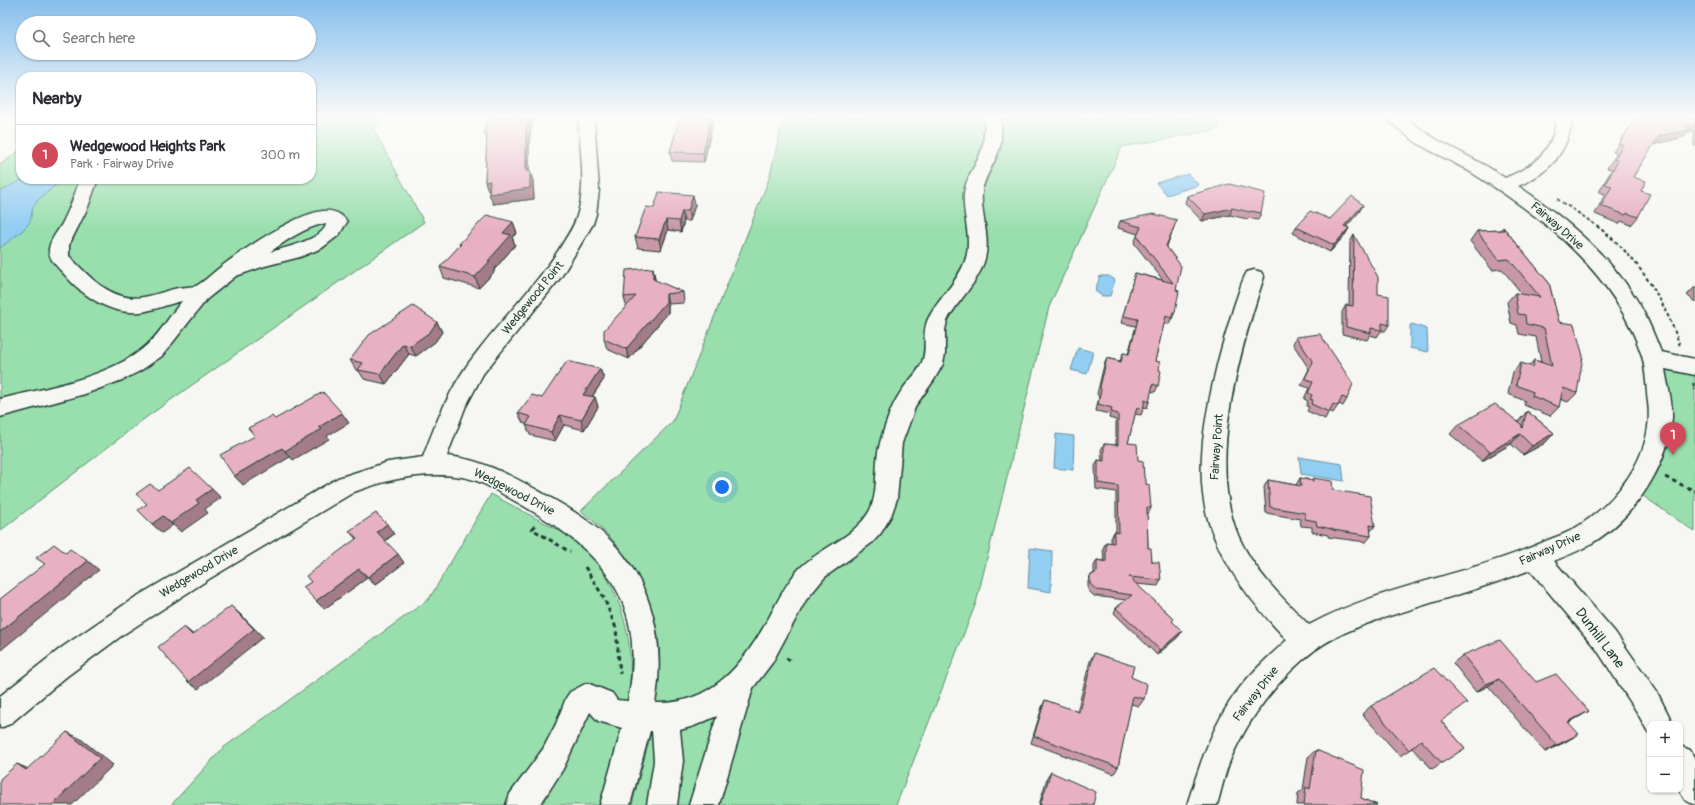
<!DOCTYPE html>
<meta charset="utf-8">
<style>
:root{--surface:#fff;--page:#f2f2f3;--text:#2b2b33;--muted:#7c7c81;--line:#e1e1e2;--accent:#d1495b}
body{margin:0;font-family:Pangolin,sans-serif;background:var(--page);color:var(--text)}
.controls{position:absolute;right:12px;bottom:12px;display:grid;overflow:hidden;border-radius:8px;box-shadow:0 1px 3px #0004}
.controls button{width:36px;height:36px;display:grid;place-items:center;padding:0;border:0;border-bottom:1px solid var(--line);background:var(--surface);color:var(--text);font:20px sans-serif}
.you{position:absolute;left:722px;top:487px;width:14px;height:14px;margin:-10px;border:3px solid #fff;border-radius:50%;background:#1a73e8;box-shadow:0 0 0 6px #1a73e833}
.badge{display:grid;place-items:center;width:26px;height:26px;border-radius:50%;background:var(--accent);color:#fff;font-size:13px;font-weight:700}
.pin{position:absolute;translate:-50% -33px;filter:drop-shadow(0 1px 2px #0008)}
.pin::after{content:'';position:absolute;top:21px;width:14px;height:12px;background:inherit;clip-path:polygon(0 0,100% 0,50% 100%)}
.list{margin:0;padding:0;list-style:none}
h2{display:flex;justify-content:space-between;align-items:center;height:52px;margin:0;padding:0 16px;font-size:17px}
h2 small{font-size:13px;font-weight:400;color:var(--muted)}
.list li{display:grid;grid-template-columns:26px 1fr auto;gap:12px;align-items:center;box-sizing:border-box;height:60px;padding:0 16px;border-top:1px solid var(--line)}
.list b{display:block;font-size:15px;white-space:nowrap}
.list p{margin:0;font-size:13px;white-space:nowrap;color:var(--muted)}
.list em{font-size:13px;font-style:normal;color:var(--muted)}
.icon{flex:none;width:22px;height:22px;fill:none;stroke:currentColor;stroke-width:2;stroke-linecap:round;stroke-linejoin:round}
.map{position:relative;flex:none;width:1695px;height:805px;overflow:hidden}
.search{position:absolute;background:var(--surface);box-shadow:0 1px 3px #0004;left:16px;top:16px;width:300px;height:44px;display:flex;align-items:center;gap:10px;box-sizing:border-box;padding:0 14px;border-radius:22px;color:var(--muted);font-size:15px}
.panel{position:absolute;background:var(--surface);box-shadow:0 1px 3px #0004;left:16px;top:72px;width:300px;height:112px;border-radius:16px}
.map>svg:first-child{display:block}
</style>
<div class="map">
<svg width="1695" height="805" viewBox="0 0 1695 805">
<rect width="100%" height="100%" fill="#f6f6f2"/>
<filter id="ink" filterUnits="userSpaceOnUse"><feTurbulence type="fractalNoise" baseFrequency=".025" numOctaves="2"/><feDisplacementMap in="SourceGraphic" scale="8" xChannelSelector="R" yChannelSelector="G"/><feConvolveMatrix kernelMatrix="1 2 1 2 8 2 1 2 1" color-interpolation-filters="sRGB"/></filter>
<g filter="url(#ink)">
<g fill="#98dfad" stroke="#5c8e70">
<polygon points="311,117 385,117 373,129 424,222 148,416 0,531 0,165 21,149 21,179 311,179"/>
<path d="M784,117H1217L1220,129L1122,147L1049,307L976,603L896,805H632C642,765 656,724 658,683C659,666 657,649 654,632C652,622 651,612 648,602C637,565 611,534 581,511L673,421L769,179Z"/>
<polygon points="1653,358 1695,367 1695,532 1633,489 1646,468"/>
<path d="M491,494C509,504 527,513 545,523C555,529 567,534 576,541C624,581 638,650 627,708C621,741 610,773 601,805H171L223,748L429,599Z"/>
</g>
<g fill="#92cdf2" stroke="#6493a6">
<polygon points="1188,174 1199,185 1167,195 1156,183"/>
<polygon points="24,179 63,179 39,199 33,207 30,222 22,231 0,248 0,191"/>
<polygon points="1100,276 1109,276 1115,280 1110,296 1102,296 1095,291"/>
<polygon points="1412,324 1427,329 1428,352 1410,348 1410,325 1412,325"/>
<polygon points="1078,348 1093,352 1087,374 1071,370"/>
<polygon points="1056,434 1074,436 1073,470 1054,468"/>
<polygon points="1299,457 1342,464 1344,481 1301,474"/>
<polygon points="1030,548 1052,551 1051,592 1028,588"/>
</g>
<g fill="none" stroke-linecap="round" stroke-linejoin="round">
<defs>
<g id="minor">
<path d="M578,117H594L599,190L596,214L593,224L561,277L483,374L465,408L447,456C480,459 508,474 537,490C562,504 589,519 610,540C653,583 666,644 655,703C710,705 741,667 766,623C776,605 784,586 798,570C819,548 855,538 870,510C878,493 875,471 878,452C880,441 884,429 888,418C892,406 898,395 905,386C911,378 919,371 922,362C928,348 921,333 928,319C938,299 957,283 965,261C973,238 962,216 964,193C966,176 977,165 982,149C985,139 983,128 986,117H1002C1000,128 1003,139 999,150C994,165 984,177 982,192C980,216 992,238 984,262C977,284 958,300 947,321L945,330V354L943,364L934,380L916,405L902,443L897,499L891,516L881,533L873,542L825,577L806,600L772,663L753,688L719,805H689L717,716L694,726L680,730L683,761L677,805H647L654,761L652,731H650L630,805H600L622,728L598,721L590,712L563,769L540,805H506L510,794L543,749L556,724L566,698L570,692L587,683L612,693L617,700L628,701C648,601 603,552 522,505C503,495 483,480 462,477C425,471 388,479 354,492L209,579L124,634L66,677L10,724L0,728V696L61,648L134,598L338,478L388,462L423,457C437,419 452,383 477,352C505,315 539,283 563,243C568,235 574,226 577,216C587,185 580,149 578,117Z"/>
<path d="M1386,117H1404L1432,137L1488,167L1505,178C1527,169 1545,158 1553,135C1555,129 1555,123 1557,117H1573C1567,153 1551,172 1518,186C1561,215 1604,250 1633,294C1645,312 1653,332 1661,352L1695,359V375L1665,369C1667,384 1673,402 1672,417C1669,467 1631,522 1587,546C1577,552 1565,556 1554,561L1615,632L1657,692L1673,724H1650L1649,734L1637,712L1597,650L1530,570C1492,585 1452,596 1412,609C1380,619 1344,629 1315,650C1280,676 1250,716 1232,756C1225,771 1222,789 1217,805H1187C1198,770 1209,735 1229,703C1244,679 1266,659 1287,640C1255,606 1224,569 1209,523C1193,472 1206,411 1218,361C1223,342 1229,322 1235,303C1239,293 1241,282 1247,272L1254,270L1261,272L1264,277C1240,350 1207,461 1238,535C1253,570 1283,599 1309,625C1381,586 1464,576 1539,544C1549,539 1560,536 1570,531C1615,506 1655,455 1648,402C1646,387 1646,370 1642,356C1616,275 1547,220 1477,176C1460,165 1440,156 1422,146C1410,139 1399,129 1388,120Z"/>
<path d="M80,179H98L88,207L69,245V256C84,271 100,290 122,296C140,302 160,292 178,288C184,287 191,287 196,286C201,284 213,273 218,269C240,252 302,208 330,211C337,212 344,216 347,222L339,235L322,248L300,257L265,266L236,276L207,299L162,356L140,371L122,380L85,394L0,417V399C45,388 113,377 148,344C161,332 170,315 182,301C168,304 155,310 141,312C110,315 83,296 64,274C58,267 48,259 49,249C50,239 59,230 63,222C70,208 75,194 80,179ZM326,223C327,238 282,249 270,252C287,240 306,227 326,223Z"/>
<polygon points="1680,746 1690,750 1695,759 1695,805 1685,800 1679,790"/>
</g>
</defs>
<use href="#minor" stroke="#1f3d34" stroke-width="3"/>
<g stroke="#1f3d34" stroke-width="2" stroke-dasharray="3.5 2.5" stroke-linecap="butt">
<path d="M1557,199C1580,214 1604,229 1623,249C1649,276 1668,310 1680,346"/>
<polyline points="1693,383 1695,390"/>
</g>
<g stroke="#1f3d34" stroke-width="3" stroke-dasharray="4.5 3.5" stroke-linecap="butt">
<polyline points="1665,477 1695,491"/>
<polyline points="535,526 532,529 570,552"/>
<polyline points="585,567 604,598 616,628 620,674"/>
<polyline points="786,658 792,661"/>
</g>
<use href="#minor" fill="#f6f6f2" fill-rule="evenodd"/>
</g>
<g fill="#c897a8" stroke="#1f3d34">
<polygon points="488,117 533,117 529,141 529,171 533,181 534,199 493,204 489,192 485,182 487,139 484,133"/>
<polygon points="680,117 714,117 704,162 672,161 670,152"/>
<polygon points="1695,117 1695,146 1694,146 1694,131 1688,132 1684,137 1654,144 1633,177 1641,191 1638,217 1631,225 1621,221 1619,224 1595,214 1605,194 1599,192 1612,169 1607,168 1617,154 1613,152 1635,119"/>
<polygon points="693,195 695,205 690,221 684,221 681,232 668,230 661,250 638,248 635,237 654,208"/>
<polygon points="1187,196 1261,213 1258,220 1248,218 1247,219 1230,215 1202,221 1185,203"/>
<polygon points="1363,205 1359,212 1346,226 1349,228 1345,235 1330,252 1293,233 1296,227 1330,219"/>
<polygon points="1120,221 1174,227 1167,246 1176,290 1175,312 1172,319 1171,319 1169,324 1164,323 1155,361 1159,370 1158,386 1155,392 1151,391 1149,402 1147,408 1144,407 1141,415 1135,414 1128,443 1138,460 1146,484 1151,508 1148,514 1147,514 1148,548 1152,562 1161,580 1158,586 1136,584 1174,619 1172,621 1179,636 1157,655 1114,613 1116,608 1126,600 1094,596 1088,590 1088,582 1090,576 1094,573 1094,566 1097,560 1104,561 1103,548 1106,542 1111,543 1111,538 1114,532 1116,532 1116,492 1096,489 1095,466 1098,460 1102,461 1101,450 1104,444 1116,445 1116,420 1109,418 1110,414 1096,411 1099,397 1097,394 1104,365 1107,358 1120,361 1123,353 1128,354 1136,326 1121,323 1135,273 1163,280 1134,243 1138,234 1118,228"/>
<polygon points="513,222 517,233 512,237 515,245 494,270 494,272 479,288 444,278 440,267 460,246 459,244"/>
<polygon points="1503,227 1549,283 1577,393 1568,402 1560,399 1559,407 1550,416 1524,405 1525,401 1508,394 1513,372 1521,363 1529,366 1534,360 1541,362 1536,337 1519,334 1517,325 1511,323 1507,302 1515,293 1522,294 1502,269 1492,270 1470,241 1477,231 1500,230"/>
<polygon points="1354,235 1378,294 1389,325 1385,331 1381,331 1377,337 1370,335 1367,340 1342,334 1342,312 1346,305 1349,305 1350,242"/>
<polygon points="653,268 655,278 655,281 683,292 684,303 668,304 668,313 629,359 607,349 604,339 626,306 624,297"/>
<polygon points="1695,287 1695,302 1687,295"/>
<polygon points="437,322 442,332 435,342 416,356 409,354 386,384 364,379 359,371 356,370 350,360"/>
<polygon points="1296,337 1347,399 1343,406 1339,404 1333,413 1329,411 1325,419 1307,411 1309,407 1306,406 1308,401 1304,399 1309,388 1301,385 1309,369 1293,344"/>
<polygon points="600,369 604,379 592,397 595,397 598,407 584,430 564,425 555,441 530,435 526,425 526,424 523,423 518,413 542,398"/>
<polygon points="1527,411 1554,433 1545,443 1523,455 1511,444 1482,461 1450,434 1458,425 1518,422"/>
<polygon points="1300,478 1311,480 1313,478 1333,490 1375,526 1370,532 1371,536 1366,542 1328,537 1328,535 1312,532 1312,527 1301,526 1300,519 1266,513 1264,487 1268,480 1296,485"/>
<polygon points="349,531 394,534 385,541 404,563 375,585 367,578 324,609 311,582 356,539"/>
<polygon points="1094,653 1131,677 1144,699 1139,706 1131,704 1118,767 1114,774 1031,743 1042,707 1045,700 1077,712 1090,661"/>
<polygon points="1463,655 1536,682 1589,711 1568,723 1567,741 1545,752 1488,686 1476,692 1453,663"/>
<polygon points="1371,706 1441,721 1465,748 1432,769 1412,748 1400,756 1362,714"/>
<polygon points="1316,750 1361,798 1377,805 1297,805 1298,793 1303,790 1308,757"/>
<polygon points="1051,772 1093,805 1039,805 1047,778"/>
</g>
<g fill="#a27b88" stroke="#1f3d34">
<polygon points="528,117 533,117 529,141 529,181 526,171 526,131"/>
<polygon points="711,117 714,117 704,162 703,153"/>
<polygon points="1695,124 1695,130 1694,131 1688,132 1684,137 1653,145 1659,136 1686,126"/>
<polygon points="530,171 533,181 534,199 493,204 489,194"/>
<polygon points="490,181 494,191 489,192 485,182"/>
<polygon points="693,195 695,205 690,221 688,211"/>
<polygon points="1363,205 1359,212 1341,233 1344,226"/>
<polygon points="1232,208 1230,215 1202,221 1205,214"/>
<polygon points="682,211 684,221 681,232 679,221"/>
<polygon points="666,220 668,230 661,250 659,239"/>
<polygon points="513,222 517,233 512,237 515,245 494,270 494,272 479,288 475,277 488,261 503,233"/>
<polygon points="1349,228 1345,235 1330,252 1334,245"/>
<polygon points="653,268 655,278 655,290 653,279"/>
<polygon points="666,294 668,304 668,313 629,359 626,349"/>
<polygon points="437,322 442,332 435,342 416,356 410,346"/>
<polygon points="403,344 409,354 386,384 380,374"/>
<polygon points="600,369 604,379 586,405 583,395"/>
<polygon points="595,397 598,407 584,430 581,420"/>
<polygon points="342,413 349,423 327,436 329,439 293,460 285,451 319,427"/>
<polygon points="560,415 564,425 555,441 551,432"/>
<polygon points="1554,433 1545,443 1523,455 1532,446"/>
<polygon points="1520,434 1511,444 1482,461 1490,452"/>
<polygon points="282,448 290,457 243,485 234,476"/>
<polygon points="212,489 221,498 205,509 208,513 181,532 171,523 196,500"/>
<polygon points="163,516 173,525 162,533 152,524"/>
<polygon points="387,524 394,534 384,541 377,532"/>
<polygon points="398,554 404,563 375,585 368,577"/>
<polygon points="88,561 99,570 1,650 0,649 0,632"/>
<polygon points="359,569 367,578 324,609 316,601"/>
<polygon points="231,606 240,614 263,637 198,689 188,682"/>
<polygon points="184,627 194,635 192,635"/>
<polygon points="1182,631 1179,636 1157,655 1160,650"/>
<polygon points="1499,679 1488,686 1476,692 1486,684"/>
<polygon points="1589,711 1577,718 1556,729 1568,722"/>
<polygon points="67,732 81,739 113,765 72,805 52,805"/>
<polygon points="1579,734 1567,741 1545,752 1557,745"/>
<polygon points="17,764 31,770 26,770"/>
</g>
<g fill="#e8b0c3" stroke="#1f3d34">
<polygon points="488,117 528,117 526,131 526,171 530,171 530,188 489,194 490,181 485,182 487,133 484,133"/>
<polygon points="680,117 711,117 703,153 670,152"/>
<polygon points="1648,117 1695,117 1695,124 1686,126 1691,129 1659,136 1633,177 1646,181 1641,191 1650,194 1638,217 1627,213 1626,215 1601,206 1612,186 1605,184 1618,161 1614,159 1623,145 1619,144 1635,119"/>
<polygon points="1229,184 1265,193 1261,213 1251,211 1250,212 1232,208 1205,214 1187,196"/>
<polygon points="659,192 693,195 688,211 682,211 679,221 666,220 659,239 635,237 646,207 654,208"/>
<polygon points="1352,196 1363,205 1344,226 1349,228 1334,245 1296,227 1310,211 1330,219"/>
<polygon points="1153,214 1177,220 1166,246 1181,266 1176,290 1179,291 1175,312 1173,312 1171,318 1166,316 1155,361 1160,362 1159,370 1161,371 1158,386 1153,384 1149,402 1145,400 1143,409 1137,407 1128,443 1137,444 1138,460 1143,461 1144,478 1146,479 1146,484 1149,485 1151,508 1147,507 1148,548 1151,548 1152,562 1159,562 1161,580 1129,577 1174,619 1172,621 1182,631 1160,650 1116,608 1132,595 1097,590 1090,584 1090,576 1097,572 1097,560 1106,562 1106,542 1114,543 1114,532 1119,533 1118,486 1098,483 1098,460 1104,461 1104,444 1118,445 1118,414 1111,412 1112,408 1098,404 1101,390 1100,387 1107,358 1121,362 1123,353 1129,354 1138,319 1123,316 1135,273 1173,283 1137,236 1141,227 1120,221"/>
<polygon points="487,215 513,222 503,233 511,235 488,261 490,261 475,277 440,267 461,244 459,244"/>
<polygon points="1503,227 1549,283 1559,322 1574,324 1583,356 1577,393 1563,388 1559,407 1532,396 1533,392 1516,385 1521,363 1533,367 1534,360 1552,366 1544,328 1526,324 1525,315 1518,314 1515,293 1540,297 1509,259 1499,260 1477,231 1504,230"/>
<polygon points="1354,235 1378,277 1378,294 1389,296 1389,325 1382,323 1382,330 1371,328 1371,333 1346,327 1346,305 1353,306"/>
<polygon points="653,268 653,279 683,292 666,294 666,302 626,349 604,339 604,330 636,296 624,297 626,270"/>
<polygon points="413,306 437,322 430,332 410,346 403,344 380,374 358,370 363,363 350,360 369,335"/>
<polygon points="1320,334 1353,384 1347,399 1342,397 1338,406 1333,404 1329,412 1311,404 1313,400 1310,399 1312,395 1308,393 1313,382 1305,378 1313,362 1296,337"/>
<polygon points="567,361 600,369 583,395 595,397 581,420 560,415 551,432 526,425 531,417 518,413 532,395 542,398"/>
<polygon points="323,392 342,413 319,427 322,429 285,451 282,448 234,476 220,455 255,436 248,428 272,416 275,419"/>
<polygon points="1495,404 1522,425 1522,428 1527,411 1554,433 1532,446 1520,434 1490,452 1458,425"/>
<polygon points="190,468 212,489 196,500 199,503 171,523 163,516 152,524 138,510 147,504 136,494 150,484 158,490"/>
<polygon points="1300,478 1313,481 1313,478 1332,481 1333,490 1370,496 1375,526 1370,525 1371,536 1333,530 1332,529 1317,526 1316,521 1305,519 1305,513 1270,507 1268,480 1301,486"/>
<polygon points="376,513 387,524 377,532 398,554 368,577 359,569 316,601 303,587 311,582 306,576 357,538 349,531"/>
<polygon points="54,544 66,553 70,549 88,561 0,632 0,599 45,564 36,558"/>
<polygon points="231,606 254,629 188,682 158,647 184,627 192,635"/>
<polygon points="1500,640 1536,682 1556,674 1589,711 1568,722 1579,734 1557,745 1499,679 1486,684 1463,655"/>
<polygon points="1094,653 1134,666 1131,677 1147,684 1144,699 1133,696 1118,767 1034,736 1045,700 1079,712"/>
<polygon points="1434,668 1467,703 1441,721 1465,748 1442,763 1421,740 1409,750 1371,706"/>
<polygon points="67,732 100,758 52,805 38,805 37,804 35,805 0,805 0,779 17,764 26,770"/>
<polygon points="1316,750 1364,770 1361,798 1377,805 1304,805 1306,787 1310,789"/>
<polygon points="1051,772 1096,792 1093,805 1040,805"/>
</g>
</g>
<linearGradient id="sky" x2="0" y2="1"><stop stop-color="#85beec"/><stop offset="0.51" stop-color="#fbfbf9"/><stop offset="1" stop-color="#fbfbf9" stop-opacity="0"/></linearGradient>
<rect width="1695" height="229" fill="url(#sky)"/>
<g text-anchor="middle" dominant-baseline="central" stroke-width="3" stroke-linejoin="round" paint-order="stroke">
<g font-size="12" fill="#1f3d34" stroke="#f6f6f2">
<text transform="translate(1557 226) rotate(41)">Fairway Drive</text>
<text transform="translate(533 298) rotate(-51)">Wedgewood Point</text>
<text transform="translate(1217 447) rotate(-86)">Fairway Point</text>
<text transform="translate(514 492) rotate(27)">Wedgewood Drive</text>
<text transform="translate(1550 549) rotate(-24)">Fairway Drive</text>
<text transform="translate(199 572) rotate(-31)">Wedgewood Drive</text>
<text transform="translate(1256 694) rotate(-52)">Fairway Drive</text>
</g>
<g font-size="14" fill="#1f3d34" stroke="#f6f6f2">
<text transform="translate(1600 638) rotate(53)">Dunhill Lane</text>
</g>
</g>
</svg>
<div class="controls">
<button>+</button>
<button>−</button>
</div>
<div class="you"></div>
<div class="pin badge" style="left:1673px;top:455px">1</div>
<div class="search"><svg class="icon" aria-label="search" viewBox="0 0 24 24"><circle cx="10" cy="10" r="6"/><path d="M15 15l6 6"/></svg>Search here</div>
<section class="panel">
<h2>Nearby<small></small></h2>
<ul class="list">
<li><span class="badge">1</span><div><b>Wedgewood Heights Park</b><p>Park · Fairway Drive</p></div><em>300 m</em></li>
</ul>
</section>
</div>
